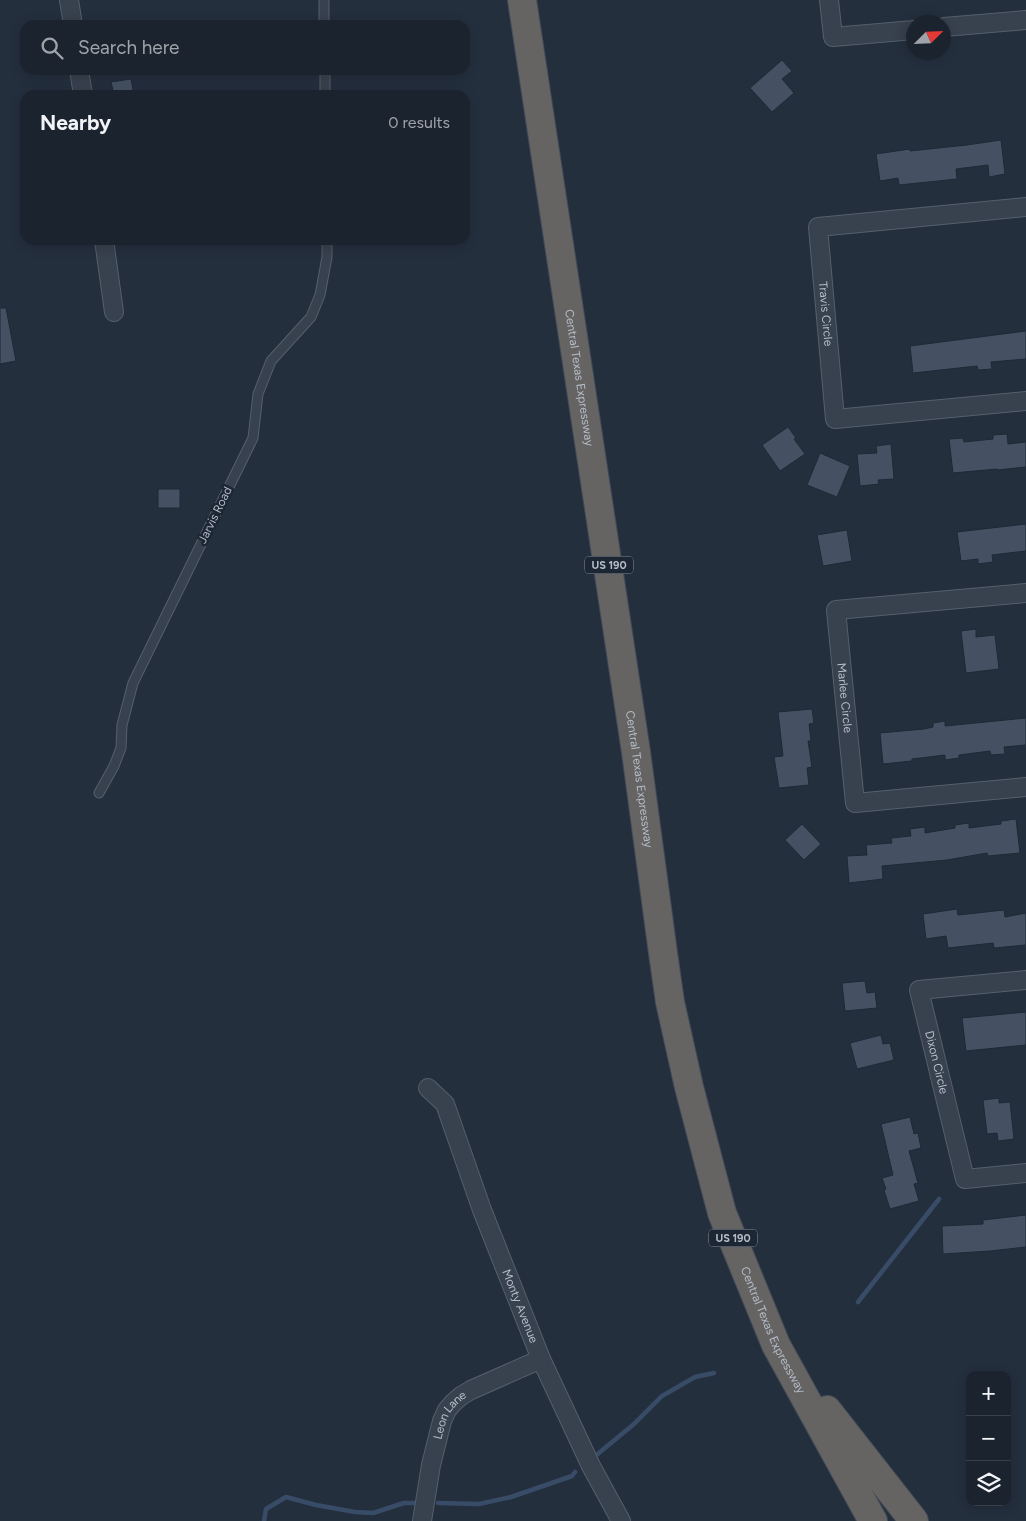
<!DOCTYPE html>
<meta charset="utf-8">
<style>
:root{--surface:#1b232e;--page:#242b36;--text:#f1f3f6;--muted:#a0a4aa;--line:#39404a}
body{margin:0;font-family:Figtree,sans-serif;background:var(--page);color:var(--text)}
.controls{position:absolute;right:15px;bottom:15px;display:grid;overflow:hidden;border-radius:10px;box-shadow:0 2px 12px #0003}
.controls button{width:45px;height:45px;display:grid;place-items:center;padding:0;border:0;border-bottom:1px solid var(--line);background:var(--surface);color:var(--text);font:25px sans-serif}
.compass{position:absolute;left:906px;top:15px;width:45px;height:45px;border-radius:50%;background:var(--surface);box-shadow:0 2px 12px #0003;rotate:66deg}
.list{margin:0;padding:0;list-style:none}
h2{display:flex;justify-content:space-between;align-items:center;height:65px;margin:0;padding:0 20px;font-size:21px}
h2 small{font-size:16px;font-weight:400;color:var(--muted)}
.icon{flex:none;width:28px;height:28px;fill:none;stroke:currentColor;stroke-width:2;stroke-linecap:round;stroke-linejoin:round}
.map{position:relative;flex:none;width:1026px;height:1521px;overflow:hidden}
.search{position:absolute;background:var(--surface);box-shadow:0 2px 12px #0003;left:20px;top:20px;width:450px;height:55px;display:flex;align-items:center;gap:12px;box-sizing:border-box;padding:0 18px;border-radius:15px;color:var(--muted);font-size:19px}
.panel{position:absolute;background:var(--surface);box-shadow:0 2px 12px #0003;left:20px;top:90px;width:450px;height:155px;border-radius:15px}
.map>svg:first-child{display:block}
</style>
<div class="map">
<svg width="1026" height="1521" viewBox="0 0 1026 1521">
<rect width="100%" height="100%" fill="#242f3e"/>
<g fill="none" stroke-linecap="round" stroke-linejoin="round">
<g stroke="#394c67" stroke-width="4.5">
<polyline points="858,1302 939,1199"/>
<polyline points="594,1457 634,1424 662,1396 695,1377 714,1373"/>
<polyline points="438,1503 479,1504 511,1497 546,1485 572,1476 575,1472"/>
<polyline points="264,1521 266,1509 286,1497 316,1505 355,1512 373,1513 404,1503 414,1503"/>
</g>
</g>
<g fill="#455162" stroke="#1f2835">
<polygon points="782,60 792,71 782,79 794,93 772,112 750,88"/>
<polygon points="131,79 134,95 114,95 111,82"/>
<polygon points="1001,140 1005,174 989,177 988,165 956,169 957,179 899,185 898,178 880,181 876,154 910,149 910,151 967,145"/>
<polygon points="0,308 6,308 16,361 0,364"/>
<polygon points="1026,331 1026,359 991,362 992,369 978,370 977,366 913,373 910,346"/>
<polygon points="788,427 796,438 794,439 805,454 780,471 762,445"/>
<polygon points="1007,434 1008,444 1026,442 1026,467 997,470 997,469 953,473 949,439 963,438 964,442 993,439 993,435"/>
<polygon points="891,444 894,479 878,480 879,484 860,486 857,454 877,453 876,446"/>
<polygon points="820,453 850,466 837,497 807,485"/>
<rect x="158" y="489" width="22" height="19"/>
<polygon points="1026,524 1026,551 992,555 993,562 978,564 978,559 961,561 957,532"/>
<polygon points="847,530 852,561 823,566 817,535"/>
<polygon points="976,629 976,637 995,635 999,669 966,673 961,631"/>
<polygon points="812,709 814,723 809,724 811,741 808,741 812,767 807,768 809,785 779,788 774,757 783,756 778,712"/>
<polygon points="1026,718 1026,745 1004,747 1005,754 991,755 990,751 959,755 959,758 945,760 945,755 912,759 912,761 883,764 880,733 924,729 933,727 933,723 945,721 945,726"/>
<polygon points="1016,819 1020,853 988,856 987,853 947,860 882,866 883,879 849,883 847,856 867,855 866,845 892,843 891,838 911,836 910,829 925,827 925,833 955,828 955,825 969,823 969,828 1001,824 1001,821"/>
<polygon points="802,824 821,844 804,860 785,840"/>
<polygon points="957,909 958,915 1004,910 1005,917 1026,913 1026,945 994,948 993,943 948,948 946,936 926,939 923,914"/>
<polygon points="865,981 867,993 875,992 877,1008 845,1011 842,983"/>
<polygon points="1026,1012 1026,1045 966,1051 962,1018"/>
<polygon points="881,1035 883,1044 890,1043 894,1060 857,1069 850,1043"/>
<polygon points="999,1098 999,1103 1010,1102 1014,1139 998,1141 997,1133 987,1134 983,1100"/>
<polygon points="910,1117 914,1134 918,1133 921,1148 909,1151 918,1183 914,1184 919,1201 890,1209 884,1190 886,1189 882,1178 893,1175 881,1124"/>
<polygon points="1026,1215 1026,1247 990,1251 943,1254 942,1226 983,1224 983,1220"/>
</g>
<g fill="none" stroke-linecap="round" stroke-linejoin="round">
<defs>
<g id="service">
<polyline points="324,0 324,25"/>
<polyline points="325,70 325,95"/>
<polyline points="99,793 114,766 121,748 122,725 133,683 253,438 258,394 271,361 311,317 320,295 327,257 327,240"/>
</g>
<g id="minor">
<polyline points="69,0 73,25"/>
<polyline points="829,0 833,37 914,30"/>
<polyline points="944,27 1026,20"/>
<polyline points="79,70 83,95"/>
<path id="s1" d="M1026,207L818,227L835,419L1026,401"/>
<polyline points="104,240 114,312"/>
<path id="s2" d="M1026,593L836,610L855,803L1026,787"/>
<path id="s3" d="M1026,980L919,990L965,1179L1026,1173"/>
<path id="s4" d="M428,1088L445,1104L482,1210L541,1359L591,1466L621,1521"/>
<path id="s5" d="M422,1521L431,1465L442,1421L447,1410L453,1403L461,1396L471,1390L541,1359"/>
</g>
<g id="trunk">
<path id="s6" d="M522,0L636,752L663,953L670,1002L689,1087L722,1213L776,1345L873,1521"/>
<polyline points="827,1410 914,1521"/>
</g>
</defs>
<use href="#service" stroke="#565f6c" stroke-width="11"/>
<use href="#minor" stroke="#565f6c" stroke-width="20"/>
<use href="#trunk" stroke="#434c59" stroke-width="30"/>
<use href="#service" stroke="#38414e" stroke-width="9"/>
<use href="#minor" stroke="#38414e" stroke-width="18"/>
<use href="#trunk" stroke="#656462" stroke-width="28"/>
</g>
<g text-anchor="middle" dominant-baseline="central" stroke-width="5" stroke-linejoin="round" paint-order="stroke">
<g fill="#1d2633" stroke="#878f9c" stroke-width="1">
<rect x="585" y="556.5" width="48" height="17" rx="4"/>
<rect x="709" y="1229.5" width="48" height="17" rx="4"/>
</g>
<g font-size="11" font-weight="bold" fill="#b4bcc9">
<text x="609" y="565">US 190</text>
<text x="733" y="1238">US 190</text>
</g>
<g font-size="12" fill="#b4bcc9" stroke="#1d2633">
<text stroke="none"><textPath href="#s1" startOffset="296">Travis Circle</textPath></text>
<text stroke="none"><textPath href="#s6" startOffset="382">Central Texas Expressway</textPath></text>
<text transform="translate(215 515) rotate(-64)">Jarvis Road</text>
<text stroke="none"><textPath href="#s2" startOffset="279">Marlee Circle</textPath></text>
<text stroke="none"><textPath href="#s6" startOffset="788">Central Texas Expressway</textPath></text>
<text stroke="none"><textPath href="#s3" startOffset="182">Dixon Circle</textPath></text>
<text stroke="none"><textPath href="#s4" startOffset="239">Monty Avenue</textPath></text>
<text stroke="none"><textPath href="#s6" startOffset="1358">Central Texas Expressway</textPath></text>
<text stroke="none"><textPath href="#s5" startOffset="111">Leon Lane</textPath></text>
</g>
</g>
</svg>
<div class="controls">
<button>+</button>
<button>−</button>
<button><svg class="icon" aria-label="layers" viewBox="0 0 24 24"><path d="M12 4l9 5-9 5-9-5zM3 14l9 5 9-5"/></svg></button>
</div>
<svg class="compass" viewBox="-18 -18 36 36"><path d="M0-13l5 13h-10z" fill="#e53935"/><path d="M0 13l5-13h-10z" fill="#a0a4aa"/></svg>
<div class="search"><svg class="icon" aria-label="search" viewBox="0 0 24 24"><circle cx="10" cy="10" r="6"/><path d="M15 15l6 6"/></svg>Search here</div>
<section class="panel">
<h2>Nearby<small>0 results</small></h2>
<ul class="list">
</ul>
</section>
</div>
